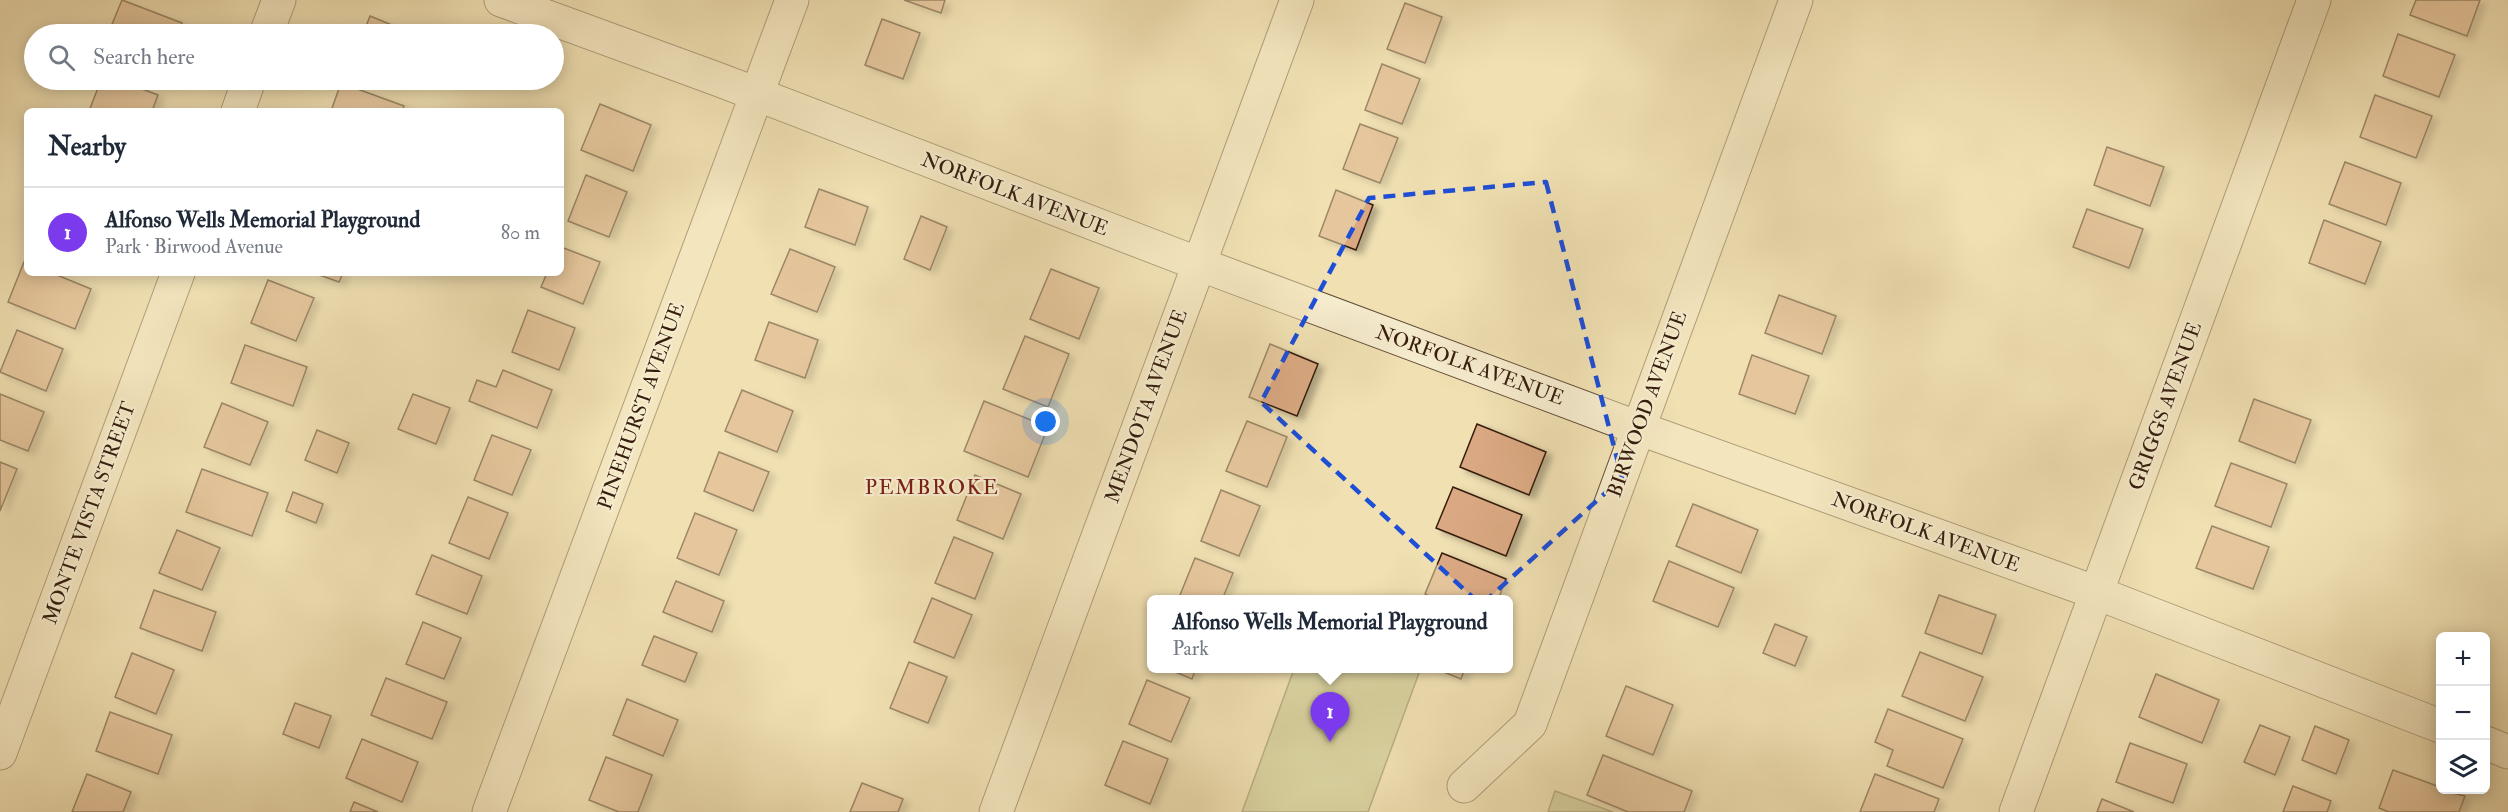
<!DOCTYPE html>
<meta charset="utf-8">
<style>
:root{--surface:#fff;--page:#f6f6f7;--text:#1f2937;--muted:#747a83;--line:#e0e1e3;--accent:#7c3aed}
body{margin:0;font-family:"IM FELL Double Pica",serif;background:var(--page);color:var(--text)}
.controls{position:absolute;right:18px;bottom:18px;display:grid;overflow:hidden;border-radius:9px;box-shadow:0 3px 15px #0003}
.controls button{width:54px;height:54px;display:grid;place-items:center;padding:0;border:0;border-bottom:2px solid var(--line);background:var(--surface);color:var(--text);font:30px sans-serif}
.you{position:absolute;left:1046px;top:422px;width:21px;height:21px;margin:-15px;border:4px solid #fff;border-radius:50%;background:#1a73e8;box-shadow:0 0 0 9px #1a73e833}
.badge{display:grid;place-items:center;width:39px;height:39px;border-radius:50%;background:var(--accent);color:#fff;font-size:20px;font-weight:700}
.pin{position:absolute;translate:-50% -50px;filter:drop-shadow(0 2px 3px #0008)}
.pin::after{content:'';position:absolute;top:32px;width:21px;height:18px;background:inherit;clip-path:polygon(0 0,100% 0,50% 100%)}
.popup{position:absolute;left:1147px;top:595px;width:366px;height:78px;box-sizing:border-box;display:grid;place-content:center;border-radius:9px;background:var(--surface);filter:drop-shadow(0 2px 4px #0005);font-size:20px;white-space:nowrap;color:var(--muted)}
.popup b{font-size:22px;color:var(--text)}
.popup::after{content:'';position:absolute;left:50%;top:100%;margin-left:-12px;border:12px solid transparent;border-top-color:var(--surface)}
.list{margin:0;padding:0;list-style:none}
h2{display:flex;justify-content:space-between;align-items:center;height:78px;margin:0;padding:0 24px;font-size:26px}
h2 small{font-size:20px;font-weight:400;color:var(--muted)}
.list li{display:grid;grid-template-columns:39px 1fr auto;gap:18px;align-items:center;box-sizing:border-box;height:90px;padding:0 24px;border-top:2px solid var(--line)}
.list b{display:block;font-size:22px;white-space:nowrap}
.list p{margin:0;font-size:20px;white-space:nowrap;color:var(--muted)}
.list em{font-size:20px;font-style:normal;color:var(--muted)}
.icon{flex:none;width:33px;height:33px;fill:none;stroke:currentColor;stroke-width:2;stroke-linecap:round;stroke-linejoin:round}
.map{position:relative;flex:none;width:2508px;height:812px;overflow:hidden}
.search{position:absolute;background:var(--surface);box-shadow:0 3px 15px #0003;left:24px;top:24px;width:540px;height:66px;display:flex;align-items:center;gap:15px;box-sizing:border-box;padding:0 21px;border-radius:33px;color:var(--muted);font-size:22px}
.panel{position:absolute;background:var(--surface);box-shadow:0 3px 15px #0003;left:24px;top:108px;width:540px;height:168px;border-radius:9px}
.map>svg:first-child{display:block}
</style>
<div class="map">
<svg width="2508" height="812" viewBox="0 0 2508 812">
<defs>
<filter id="shadow"><feDropShadow dx="6" dy="4" stdDeviation="3" flood-color="#0004"/></filter>
</defs>
<rect width="100%" height="100%" fill="#f0e0b2"/>
<filter id="stains"><feTurbulence type="fractalNoise" baseFrequency=".00333" numOctaves="4"/><feColorMatrix values="0 0 0 0 .2 0 0 0 0 .09 0 0 0 0 .02 0 0 0 .5 -.17"/></filter>
<radialGradient id="worn" r=".72"><stop offset=".6" stop-color="#630" stop-opacity="0"/><stop offset="1" stop-color="#630" stop-opacity=".3"/></radialGradient>
<g fill="#bdc18a" stroke="#7a6f4c" stroke-width="1.5">
<polygon points="1408,669 1419,673 1368,812 1242,812 1294,669"/>
<polygon points="1555,791 1613,812 1548,812"/>
</g>
<g fill="#daa983" stroke="#361d0d" stroke-width="1.5" filter="url(#shadow)">
<polygon points="122,0 182,23 177,34 108,34"/>
<polygon points="904,0 945,0 941,13"/>
<polygon points="2416,0 2480,0 2467,36 2410,15"/>
<polygon points="1405,3 1442,17 1425,63 1387,49"/>
<polygon points="370,16 411,33 410,34 363,34"/>
<polygon points="882,19 920,33 903,79 865,65"/>
<polygon points="2398,34 2455,55 2439,97 2383,76"/>
<polygon points="1382,64 1420,79 1402,124 1365,110"/>
<polygon points="101,80 118,80 158,95 152,111 89,111"/>
<polygon points="341,83 404,106 402,111 331,111"/>
<polygon points="2375,95 2432,116 2416,158 2360,137"/>
<polygon points="600,104 651,125 633,171 581,150"/>
<polygon points="1360,124 1398,138 1380,183 1343,169"/>
<polygon points="2107,147 2164,167 2150,206 2094,185"/>
<polygon points="2345,162 2401,183 2386,225 2329,204"/>
<polygon points="586,175 627,192 609,237 568,221"/>
<polygon points="819,189 868,207 855,245 805,227"/>
<polygon points="1336,190 1373,205 1356,250 1319,236"/>
<polygon points="2087,209 2143,229 2129,268 2073,247"/>
<polygon points="921,216 947,227 930,270 904,259"/>
<polygon points="2324,220 2381,242 2365,284 2309,263"/>
<polygon points="561,247 600,262 583,304 541,287 547,273 561,273"/>
<polygon points="790,249 835,267 817,312 771,294"/>
<polygon points="24,262 27,263 27,273 52,273 91,289 75,329 8,302"/>
<polygon points="1051,269 1099,288 1079,339 1030,319"/>
<polygon points="314,273 343,273 339,282"/>
<polygon points="268,280 314,298 296,341 251,323"/>
<polygon points="1779,295 1836,316 1822,354 1765,333"/>
<polygon points="528,310 575,328 559,370 512,352"/>
<polygon points="769,322 818,340 805,378 755,360"/>
<polygon points="17,330 63,349 46,391 0,372"/>
<polygon points="1025,336 1069,354 1048,407 1003,389"/>
<polygon points="1270,344 1318,364 1297,416 1249,397"/>
<polygon points="245,345 307,367 293,406 231,383"/>
<polygon points="1752,355 1809,376 1795,414 1739,394"/>
<polygon points="503,370 552,390 537,428 469,401 477,380 496,387"/>
<polygon points="742,390 793,411 777,452 725,431"/>
<polygon points="0,394 44,412 28,451 0,440"/>
<polygon points="413,394 450,408 436,444 398,429"/>
<polygon points="2254,399 2311,420 2295,463 2239,441"/>
<polygon points="984,401 1048,427 1028,477 964,451"/>
<polygon points="222,403 268,422 250,465 204,447"/>
<polygon points="1247,421 1287,437 1267,487 1226,471"/>
<polygon points="1477,424 1546,452 1529,495 1460,467"/>
<polygon points="317,430 349,443 337,473 305,460"/>
<polygon points="492,435 531,450 512,495 474,480"/>
<polygon points="719,452 769,472 753,511 704,491"/>
<polygon points="0,462 17,469 0,511"/>
<polygon points="2231,463 2287,484 2271,527 2215,506"/>
<polygon points="202,469 268,493 252,536 186,512"/>
<polygon points="975,475 1021,494 1003,539 957,520"/>
<polygon points="1453,487 1522,515 1506,556 1436,528"/>
<polygon points="1221,490 1260,506 1239,556 1201,541"/>
<polygon points="293,492 323,504 316,523 286,511"/>
<polygon points="468,497 508,513 489,559 449,543"/>
<polygon points="1693,504 1758,530 1741,573 1676,546"/>
<polygon points="695,513 737,530 719,575 677,558"/>
<polygon points="2212,526 2269,547 2253,589 2196,568"/>
<polygon points="177,530 220,548 202,590 159,573"/>
<polygon points="954,537 993,553 975,599 935,583"/>
<polygon points="1442,553 1506,579 1498,600 1437,600 1425,594"/>
<polygon points="432,555 482,576 467,614 416,594"/>
<polygon points="1195,558 1233,573 1222,600 1178,600"/>
<polygon points="1669,561 1734,588 1718,627 1653,601"/>
<polygon points="676,581 724,601 712,632 663,612"/>
<polygon points="154,590 216,612 202,651 140,628"/>
<polygon points="1939,595 1996,615 1982,654 1925,633"/>
<polygon points="932,598 972,615 954,658 914,642"/>
<polygon points="423,622 461,638 444,679 406,664"/>
<polygon points="1775,624 1807,637 1795,666 1763,653"/>
<polygon points="654,636 697,653 685,682 642,665"/>
<polygon points="1920,652 1983,677 1965,721 1902,696"/>
<polygon points="132,653 174,670 156,714 115,697"/>
<polygon points="909,662 947,677 928,723 890,708"/>
<polygon points="1166,668 1196,668 1192,679"/>
<polygon points="1434,668 1465,668 1461,679"/>
<polygon points="2156,674 2219,700 2202,743 2139,717"/>
<polygon points="386,678 447,702 432,739 371,715"/>
<polygon points="1147,680 1190,698 1171,742 1129,724"/>
<polygon points="1626,686 1673,705 1653,755 1606,736"/>
<polygon points="627,699 678,720 663,756 613,735"/>
<polygon points="295,703 331,716 319,748 283,734"/>
<polygon points="1888,709 1963,739 1943,788 1887,766 1893,750 1875,742"/>
<polygon points="110,712 172,735 158,774 96,751"/>
<polygon points="2260,725 2290,737 2275,775 2244,762"/>
<polygon points="2315,726 2349,740 2336,774 2302,760"/>
<polygon points="362,739 418,762 402,802 346,778"/>
<polygon points="1123,741 1168,759 1150,804 1105,785"/>
<polygon points="2130,743 2187,764 2173,803 2116,782"/>
<polygon points="1603,755 1692,791 1684,812 1628,812 1587,795"/>
<polygon points="606,757 652,775 638,812 619,812 589,800"/>
<polygon points="2393,770 2440,787 2440,790 2465,796 2459,812 2389,812 2379,808"/>
<polygon points="87,774 131,792 123,812 72,812"/>
<polygon points="1875,774 1939,799 1934,812 1860,812"/>
<polygon points="862,783 903,799 898,812 850,812"/>
<polygon points="2293,786 2331,801 2327,812 2283,812"/>
<polygon points="2102,799 2134,812 2097,812"/>
<polygon points="354,802 378,812 350,812"/>
</g>
<g fill="none" stroke-linecap="round" stroke-linejoin="round">
<defs>
<g id="minor">
<polyline points="501,0 717,79 1199,264 1638,428 2097,593 2440,726"/>
<polyline points="266,34 279,0"/>
<polyline points="238,111 249,80"/>
<polyline points="2486,743 2508,752"/>
<polyline points="0,753 178,273"/>
<polyline points="1464,786 1530,724 1796,0"/>
<polyline points="489,812 792,0"/>
<polyline points="996,812 1297,0"/>
<polyline points="2016,812 2314,0"/>
</g>
</defs>
<use href="#minor" stroke="#644e36" stroke-width="35"/>
<use href="#minor" stroke="#f5ebcd" stroke-width="33"/>
</g>
<path d="M0 0H2508V812H0ZM1546,182L1622,478L1481,605L1261,402L1369,198Z" fill="#f0e0b2" fill-opacity=".55" fill-rule="evenodd"/>
<path fill="none" stroke="#1d4ed8" stroke-width="4.5" stroke-dasharray="12 8" stroke-linejoin="round" d="M1546,182L1622,478L1481,605L1261,402L1369,198Z"/>
<g text-anchor="middle" dominant-baseline="central" stroke-width="4.5" stroke-linejoin="round" paint-order="stroke">
<g font-size="20" fill="#361d0d" stroke="#f5ebcd">
<text transform="translate(1015 194) rotate(21)">NORFOLK AVENUE</text>
<text transform="translate(1470 365) rotate(20)">NORFOLK AVENUE</text>
<text transform="translate(1647 404) rotate(-70)">BIRWOOD AVENUE</text>
<text transform="translate(641 406) rotate(-70)">PINEHURST AVENUE</text>
<text transform="translate(1146 406) rotate(-70)">MENDOTA AVENUE</text>
<text transform="translate(2165 406) rotate(-70)">GRIGGS AVENUE</text>
<text transform="translate(89 513) rotate(-70)">MONTE VISTA STREET</text>
<text transform="translate(1926 532) rotate(20)">NORFOLK AVENUE</text>
</g>
<g font-size="21" letter-spacing="1.5" fill="#7a1f14" stroke="#f5ebcd">
<text x="932" y="487">PEMBROKE</text>
</g>
</g>
<rect width="100%" height="100%" filter="url(#stains)"/>
<rect width="100%" height="100%" fill="url(#worn)"/>
</svg>
<div class="controls">
<button>+</button>
<button>−</button>
<button><svg class="icon" aria-label="layers" viewBox="0 0 24 24"><path d="M12 4l9 5-9 5-9-5zM3 14l9 5 9-5"/></svg></button>
</div>
<div class="you"></div>
<div class="pin badge" style="left:1330px;top:742px">1</div>
<div class="popup"><b>Alfonso Wells Memorial Playground</b>Park</div>
<div class="search"><svg class="icon" aria-label="search" viewBox="0 0 24 24"><circle cx="10" cy="10" r="6"/><path d="M15 15l6 6"/></svg>Search here</div>
<section class="panel">
<h2>Nearby<small></small></h2>
<ul class="list">
<li><span class="badge">1</span><div><b>Alfonso Wells Memorial Playground</b><p>Park · Birwood Avenue</p></div><em>80 m</em></li>
</ul>
</section>
</div>
